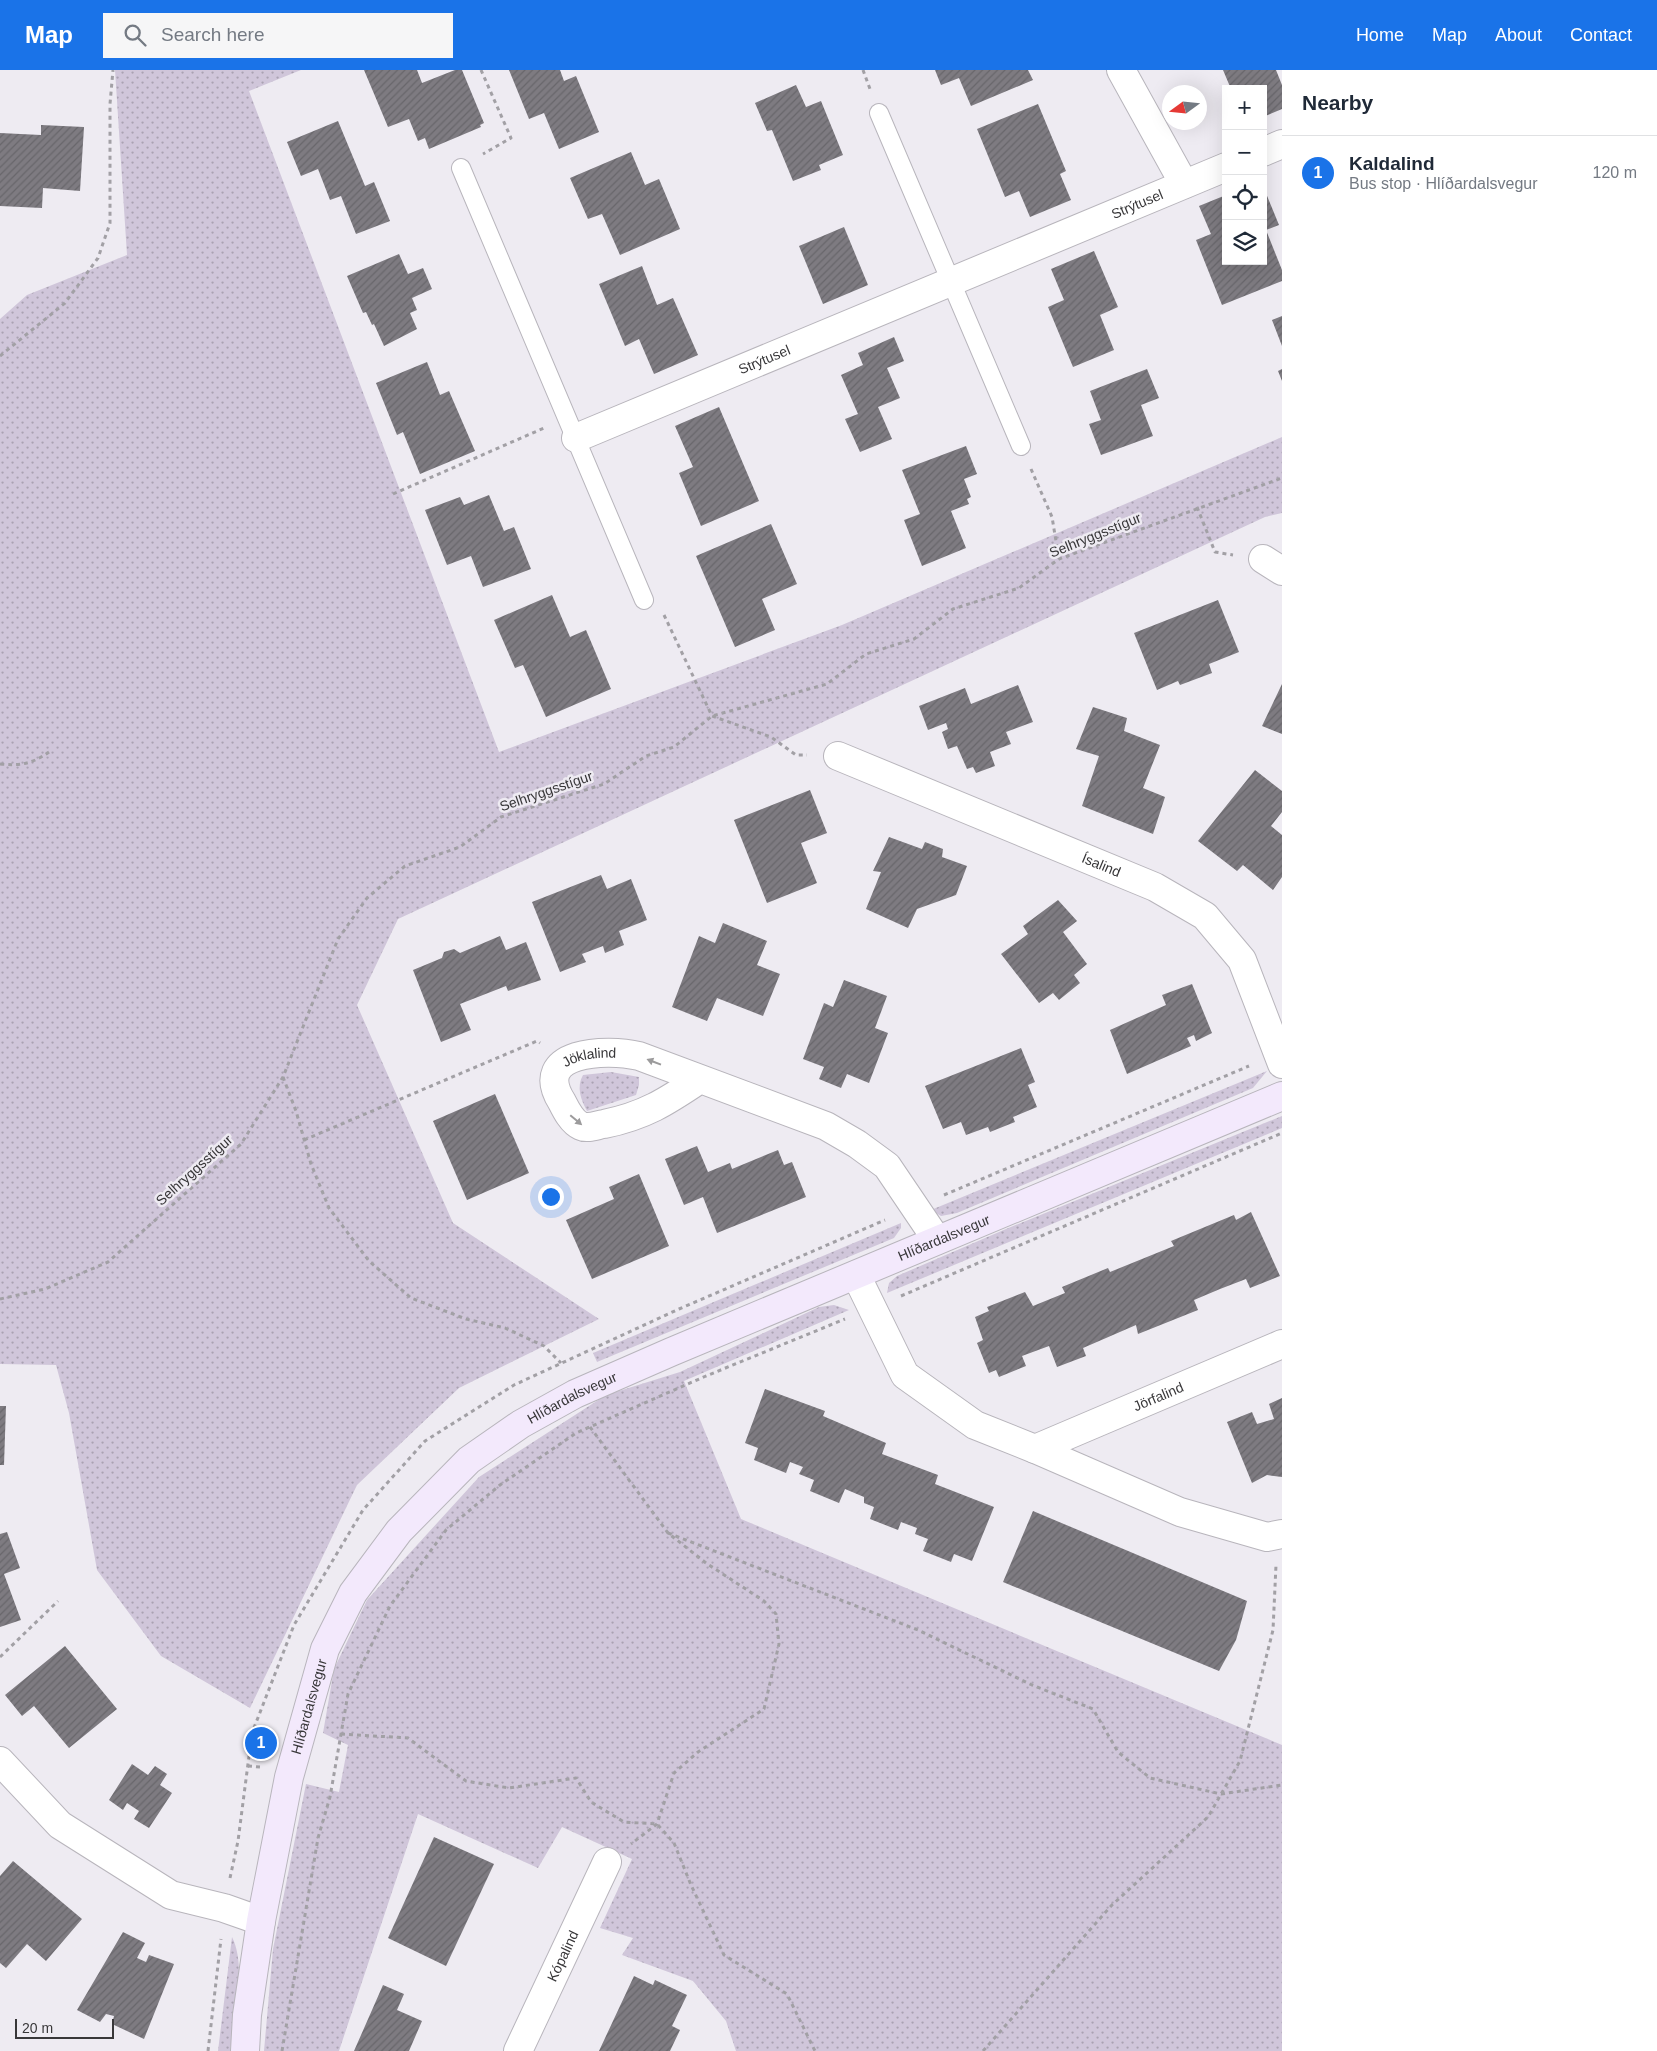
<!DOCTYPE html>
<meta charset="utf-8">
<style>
:root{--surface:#fff;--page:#f6f6f7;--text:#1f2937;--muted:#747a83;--line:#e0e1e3;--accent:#1a73e8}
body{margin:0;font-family:Arial,sans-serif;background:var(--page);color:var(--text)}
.controls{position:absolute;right:15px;top:15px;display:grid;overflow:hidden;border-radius:0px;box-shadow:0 5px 20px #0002}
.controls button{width:45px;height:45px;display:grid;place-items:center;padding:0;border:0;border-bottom:1px solid var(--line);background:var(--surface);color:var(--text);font:25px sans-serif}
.compass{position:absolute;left:1162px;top:15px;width:45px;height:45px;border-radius:50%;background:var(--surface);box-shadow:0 5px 20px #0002;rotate:255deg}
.scale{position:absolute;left:15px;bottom:12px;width:99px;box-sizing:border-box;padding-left:5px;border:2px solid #383739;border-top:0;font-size:14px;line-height:18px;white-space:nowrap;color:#383739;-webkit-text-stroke:4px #eeebf2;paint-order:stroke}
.you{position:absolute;left:550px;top:1126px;width:18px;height:18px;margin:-12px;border:4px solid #fff;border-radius:50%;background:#1a73e8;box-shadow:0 0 0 8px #1a73e833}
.badge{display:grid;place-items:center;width:32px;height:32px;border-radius:50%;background:var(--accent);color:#fff;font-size:16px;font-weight:700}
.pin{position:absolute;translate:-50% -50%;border:2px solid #fff;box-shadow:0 1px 5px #0006}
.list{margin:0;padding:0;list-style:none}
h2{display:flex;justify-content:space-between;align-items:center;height:65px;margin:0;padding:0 20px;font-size:21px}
h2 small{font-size:16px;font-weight:400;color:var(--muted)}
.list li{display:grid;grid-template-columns:32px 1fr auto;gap:15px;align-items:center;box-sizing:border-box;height:75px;padding:0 20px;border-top:1px solid var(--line)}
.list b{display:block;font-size:19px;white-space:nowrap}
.list p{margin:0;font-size:16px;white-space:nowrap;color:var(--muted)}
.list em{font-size:16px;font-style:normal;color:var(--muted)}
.icon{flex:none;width:28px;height:28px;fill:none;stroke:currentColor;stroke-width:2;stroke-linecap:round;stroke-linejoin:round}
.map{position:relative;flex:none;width:1282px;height:1981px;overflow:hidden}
header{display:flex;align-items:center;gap:30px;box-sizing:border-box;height:70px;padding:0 25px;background:var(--accent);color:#fff}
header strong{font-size:24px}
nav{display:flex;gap:28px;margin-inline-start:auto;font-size:18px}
.search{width:350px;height:45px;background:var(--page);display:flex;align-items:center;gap:12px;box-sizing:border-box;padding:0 18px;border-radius:0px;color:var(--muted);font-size:19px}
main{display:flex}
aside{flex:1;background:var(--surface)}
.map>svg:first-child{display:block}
</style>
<header>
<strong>Map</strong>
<div class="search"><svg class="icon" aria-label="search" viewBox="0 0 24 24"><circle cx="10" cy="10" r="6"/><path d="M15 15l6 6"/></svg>Search here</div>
<nav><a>Home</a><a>Map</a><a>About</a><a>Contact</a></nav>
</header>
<main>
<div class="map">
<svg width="1282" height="1981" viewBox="0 0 1282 1981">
<defs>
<pattern id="grass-dots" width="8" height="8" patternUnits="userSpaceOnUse" patternTransform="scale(1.25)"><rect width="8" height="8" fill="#d0c6da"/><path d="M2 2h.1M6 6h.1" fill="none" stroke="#aaa2b2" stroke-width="1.8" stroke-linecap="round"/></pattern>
<pattern id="building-hatch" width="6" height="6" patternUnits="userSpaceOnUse" patternTransform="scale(1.25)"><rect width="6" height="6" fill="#7e7b81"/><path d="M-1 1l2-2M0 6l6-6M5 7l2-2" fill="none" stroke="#68666b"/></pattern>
</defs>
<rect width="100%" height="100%" fill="#eeebf2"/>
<g fill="url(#grass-dots)">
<polygon points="115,0 301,0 249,21 499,682 842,555 1282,367 1282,443 1265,447 398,849 357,935 453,1153 599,1249 459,1318 357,1415 250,1638 161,1586 97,1500 69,1343 56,1295 0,1294 0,249 27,225 127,185"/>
<polygon points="1267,1001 1253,1018 957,1143 941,1146 931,1140"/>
<path d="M611,1002L639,1007V1015L636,1025L587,1041C581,1030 576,1017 583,1005Z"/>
<polygon points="1282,1046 1282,1058 887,1223 889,1213 897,1206 1006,1159"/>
<polygon points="901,1153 901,1158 894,1168 597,1292 593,1283"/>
<polygon points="834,1235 849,1240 684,1311 741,1449 1282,1675 1282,1981 736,1981 726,1951 693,1911 622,1885 633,1868 600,1858 632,1789 562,1757 538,1798 418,1744 339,1981 264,1981 273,1879 306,1714 339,1722 348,1675 323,1663 334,1599 367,1530 479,1407 606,1325 680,1302 819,1237"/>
<path d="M232,1867C247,1897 234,1948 230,1981H218Z"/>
</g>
<g fill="url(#building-hatch)">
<polygon points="364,0 417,0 422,13 455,0 462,0 484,53 480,55 481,57 429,79 425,68 418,71 409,49 388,57"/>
<polygon points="509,0 560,0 564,11 576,6 599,62 559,79 544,43 529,49"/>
<polygon points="935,0 1028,0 1033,10 971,36 959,8 941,15"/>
<polygon points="1223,0 1276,0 1282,15 1282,39 1263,47 1263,19 1231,19"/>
<polygon points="796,15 806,37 821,31 843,85 819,95 821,100 793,111 772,60 767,61 755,33"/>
<polygon points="1038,34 1066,101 1060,104 1071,130 1030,147 1019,121 1005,127 977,59"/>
<polygon points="338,51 365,116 374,112 390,151 356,164 341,126 330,130 318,99 301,106 287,72"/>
<polygon points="41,55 84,57 80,121 43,118 42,138 0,136 0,63 41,65"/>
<polygon points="631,82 645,115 659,109 680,159 620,185 602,144 588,149 570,108"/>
<polygon points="1263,116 1279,155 1266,160 1282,200 1282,211 1222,235 1196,170 1211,164 1199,136 1226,125 1226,191 1263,191"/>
<polygon points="844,157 868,215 823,234 799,176"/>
<polygon points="1094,181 1118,237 1100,245 1114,280 1073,297 1048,237 1064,230 1051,199"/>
<polygon points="399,184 408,204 423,198 432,219 412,228 417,240 410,243 417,259 384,276 374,254 372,255 366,242 363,243 347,206"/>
<polygon points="642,196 657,235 673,228 698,285 654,304 639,269 625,276 599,214"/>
<polygon points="1282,246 1282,276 1272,250"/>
<polygon points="894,267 904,291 887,298 900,328 878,337 892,369 860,382 845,349 858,344 841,305 863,295 858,283"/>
<polygon points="427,292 440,325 449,321 475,381 420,404 403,362 397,365 376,313"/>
<polygon points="1147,299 1159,328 1141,335 1153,366 1101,385 1089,354 1101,350 1090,321"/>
<polygon points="1282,299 1282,311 1278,301"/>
<polygon points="719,337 759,431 701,456 679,403 693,397 675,356"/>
<polygon points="966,376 977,404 964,409 971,427 967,429 969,434 951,441 966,478 922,496 904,450 920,444 902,400"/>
<polygon points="489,425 504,461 514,457 531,499 483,517 471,486 447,495 425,440 460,427 464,435"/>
<polygon points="771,454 797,514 762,529 775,560 735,577 696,486"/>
<polygon points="552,525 570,567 586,560 611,619 546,647 523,595 515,598 494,550"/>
<polygon points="1218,530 1239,582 1209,594 1212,603 1180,615 1178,611 1157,620 1134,563"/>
<polygon points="1282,614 1282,664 1262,656"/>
<polygon points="1018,615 1033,652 1006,662 1011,674 990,682 995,696 976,703 973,697 967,699 957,676 948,679 942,662 948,659 946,653 928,660 919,636 965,618 971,634"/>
<polygon points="1093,637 1127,648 1124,661 1160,675 1143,718 1165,727 1153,764 1082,736 1099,686 1076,679"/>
<polygon points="1255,700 1282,721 1282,742 1271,756 1282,765 1282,807 1273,820 1243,795 1237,801 1198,771"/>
<polygon points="810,720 827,763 801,773 817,813 767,833 734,750"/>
<polygon points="889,767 922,779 925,772 943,779 942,787 967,796 956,825 917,839 908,858 866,839 881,802 873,801"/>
<polygon points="601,805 607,819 631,809 647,850 619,861 624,875 605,883 603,876 582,884 586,892 560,902 532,832"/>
<polygon points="1058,830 1077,851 1063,862 1087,894 1074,905 1080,913 1059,930 1053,923 1039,933 1001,884 1028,864 1023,856"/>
<polygon points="723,853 767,871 757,895 780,904 763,946 717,928 707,951 672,937 699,866 715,873"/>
<polygon points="500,866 506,880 526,872 541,910 508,921 506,916 460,934 471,960 441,972 413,900 442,888 444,882 454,879 460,883"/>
<polygon points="844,910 887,926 875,958 888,963 869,1013 847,1004 841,1018 819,1009 824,997 803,989 824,933 833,937"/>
<polygon points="1192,914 1212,963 1196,971 1194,965 1187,968 1191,976 1127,1004 1110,960 1166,935 1162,925"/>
<polygon points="1021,978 1035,1012 1028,1015 1037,1037 1013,1047 1015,1052 990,1062 988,1057 966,1065 961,1052 943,1059 925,1016"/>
<polygon points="495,1024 529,1103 467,1130 433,1051"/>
<polygon points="697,1076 708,1102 730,1093 732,1099 778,1080 784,1095 792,1092 806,1127 717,1163 703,1127 684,1135 665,1089"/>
<polygon points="639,1104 669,1176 592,1209 566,1150 614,1129 609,1117"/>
<polygon points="1251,1142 1280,1206 1250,1218 1246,1209 1220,1219 1194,1230 1198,1240 1138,1264 1136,1255 1083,1278 1086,1286 1057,1297 1049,1276 1022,1286 1026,1296 999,1307 996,1300 989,1303 977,1273 983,1270 975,1247 989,1241 987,1237 1025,1222 1033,1236 1065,1223 1062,1217 1108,1198 1110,1202 1174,1176 1171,1171 1234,1145 1236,1150"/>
<polygon points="765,1319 825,1341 823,1346 886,1373 882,1384 938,1405 935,1414 994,1437 972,1491 954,1484 951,1492 923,1481 928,1469 915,1464 917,1458 901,1452 898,1460 870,1449 874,1437 864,1433 864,1427 845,1419 839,1433 810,1421 814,1410 799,1404 803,1397 790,1392 786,1403 754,1390 758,1378 745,1373"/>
<polygon points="1282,1328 1282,1407 1267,1405 1252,1413 1227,1352 1252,1342 1257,1354 1274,1349 1269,1334"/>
<polygon points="0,1336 6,1336 4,1395 0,1395"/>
<polygon points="1033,1441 1247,1531 1236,1570 1219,1601 1003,1512"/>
<polygon points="7,1462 20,1498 4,1504 21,1550 0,1557 0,1464"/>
<polygon points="65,1576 117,1639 69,1678 34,1636 22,1646 5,1625"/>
<polygon points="132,1694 148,1705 155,1696 167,1704 160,1715 172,1723 149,1758 134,1749 139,1741 127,1733 123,1740 109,1730"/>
<polygon points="434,1767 494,1794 446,1896 388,1868"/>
<polygon points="13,1791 82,1849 46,1891 27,1874 6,1898 0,1893 0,1806"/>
<polygon points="123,1862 145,1873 137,1888 146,1892 149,1885 174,1894 144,1969 112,1954 114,1946 106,1944 100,1952 77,1940"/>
<polygon points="634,1906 653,1915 655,1910 687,1925 672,1956 680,1960 670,1981 599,1981"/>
<polygon points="383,1915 404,1924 397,1940 422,1951 409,1981 354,1981"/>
</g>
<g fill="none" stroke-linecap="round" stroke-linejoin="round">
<defs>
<g id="lane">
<polyline points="879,43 1021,376"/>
<polyline points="461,98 644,530"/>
</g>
<g id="street">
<polyline points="1121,0 1184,114"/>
<polyline points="1263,82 1282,74"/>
<path id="s1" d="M576,368L1226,97"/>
<polyline points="1263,489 1282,501"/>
<path id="s2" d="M838,686L1155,817L1205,846L1242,890L1282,994"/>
<path id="s3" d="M700,1009C666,1032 644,1046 604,1054C597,1055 587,1059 581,1056C572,1052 566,1040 562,1032C530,981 607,978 639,986L826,1056L857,1074L887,1096L937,1170"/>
<polyline points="856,1205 905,1305 975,1355 1035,1379 1180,1442 1267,1467 1282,1464"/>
<path id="s4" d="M1035,1379L1282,1274"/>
<polyline points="0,1691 60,1755 171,1825 224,1838 261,1851"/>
<path id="s5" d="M518,1981L607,1792"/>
</g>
<g id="secondary">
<path id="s6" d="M245,1981L247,1945L261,1851L289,1707L325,1579L353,1523L399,1461L469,1390L521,1354L575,1324L671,1282L1282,1026"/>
</g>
</defs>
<use href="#lane" stroke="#b8b5bc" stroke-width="20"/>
<use href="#street" stroke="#b8b5bc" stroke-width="30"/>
<use href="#secondary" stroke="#b8b5bc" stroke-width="30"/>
<g stroke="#a2a0a5" stroke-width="3" stroke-dasharray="4 4" stroke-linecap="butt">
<polyline points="481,0 511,68 483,84"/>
<polyline points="863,0 870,19"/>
<polyline points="0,286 65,233 98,188 110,153 110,34 113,0"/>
<polyline points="1031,399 1052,447 1059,489"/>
<polyline points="393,424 544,358"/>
<polyline points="1197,437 1215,482 1233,485"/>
<polyline points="664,545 712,646 771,667 796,685 807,685"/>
<path d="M0,694C20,696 32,694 49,682"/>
<polyline points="283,1007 296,1041 311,1094 329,1138 369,1191 411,1228 466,1249 505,1258 544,1276 561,1293"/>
<polyline points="304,1070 537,971 540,973"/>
<polyline points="944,1125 1249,996"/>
<polyline points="901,1226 1282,1063"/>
<polyline points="0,1229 45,1219 108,1192 241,1074 283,1007 338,869 367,828 405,796 460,777 501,747 604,714 646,686 674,677 712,646 827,614 866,584 914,569 953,539 1019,518 1059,489 1282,408"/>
<polyline points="590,1357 668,1463 706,1493 764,1531 776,1544 779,1574 764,1639 698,1682 674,1703 657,1754 631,1774"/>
<polyline points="668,1463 918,1560 1032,1615 1093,1639 1118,1682 1150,1708 1221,1724 1282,1715"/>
<polyline points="0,1587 58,1531"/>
<polyline points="341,1664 408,1668 466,1711 509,1718 576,1708 591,1732 624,1752 657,1754 674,1773 691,1815 724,1885 787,1924 815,1981"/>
<polyline points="248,1696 260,1697"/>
<polyline points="230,1808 238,1771 252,1663 294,1555 363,1440 425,1371 514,1315 679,1239 885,1150"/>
<polyline points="208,1981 221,1869"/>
<polyline points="282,1981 318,1768 330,1727 348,1624 390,1536 446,1460 500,1415 576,1363 706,1306 845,1249"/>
<polyline points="983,1981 1112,1835 1208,1747 1240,1691 1273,1560 1276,1495"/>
</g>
<use href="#lane" stroke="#fff" stroke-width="18"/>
<use href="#street" stroke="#fff" stroke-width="28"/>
<use href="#secondary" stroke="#f3e9fc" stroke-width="28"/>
</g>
<defs><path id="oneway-solid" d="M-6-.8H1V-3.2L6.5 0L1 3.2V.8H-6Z" transform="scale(1.25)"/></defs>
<g fill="#9c9b9c">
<use href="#oneway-solid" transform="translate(654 992) rotate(-159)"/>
<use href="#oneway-solid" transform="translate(576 1050) rotate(40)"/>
</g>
<g text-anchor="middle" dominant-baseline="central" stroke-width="5" stroke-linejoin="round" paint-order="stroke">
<g font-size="14" fill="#383739" stroke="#eeebf2">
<text stroke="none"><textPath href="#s1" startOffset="608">Strýtusel</textPath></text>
<text stroke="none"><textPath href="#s1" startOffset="204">Strýtusel</textPath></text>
<text transform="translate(1095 465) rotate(-22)">Selhryggsstígur</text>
<text transform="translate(546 721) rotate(-19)">Selhryggsstígur</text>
<text stroke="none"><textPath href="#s2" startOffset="285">Ísalind</textPath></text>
<text stroke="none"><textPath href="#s3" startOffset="232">Jöklalind</textPath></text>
<text transform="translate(194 1100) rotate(-42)">Selhryggsstígur</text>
<text stroke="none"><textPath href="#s6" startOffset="1176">Hlíðardalsvegur</textPath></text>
<text stroke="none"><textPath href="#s4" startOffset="134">Jörfalind</textPath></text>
<text stroke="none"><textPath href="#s6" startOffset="771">Hlíðardalsvegur</textPath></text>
<text stroke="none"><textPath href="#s6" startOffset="351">Hlíðardalsvegur</textPath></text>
<text stroke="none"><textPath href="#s5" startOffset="105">Kópalind</textPath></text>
</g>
</g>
</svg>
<div class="controls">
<button>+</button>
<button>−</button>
<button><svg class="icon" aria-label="locate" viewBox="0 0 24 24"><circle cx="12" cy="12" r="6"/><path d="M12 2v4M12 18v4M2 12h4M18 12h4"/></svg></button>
<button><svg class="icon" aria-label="layers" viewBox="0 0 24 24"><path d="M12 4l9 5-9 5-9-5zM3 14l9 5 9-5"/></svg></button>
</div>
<svg class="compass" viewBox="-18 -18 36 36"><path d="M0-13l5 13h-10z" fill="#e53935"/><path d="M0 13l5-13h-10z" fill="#747a83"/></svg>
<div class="scale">20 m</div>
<div class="you"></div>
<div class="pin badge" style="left:261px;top:1673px">1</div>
</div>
<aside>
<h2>Nearby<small></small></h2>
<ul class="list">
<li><span class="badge">1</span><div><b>Kaldalind</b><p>Bus stop · Hlíðardalsvegur</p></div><em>120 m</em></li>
</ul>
</aside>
</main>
